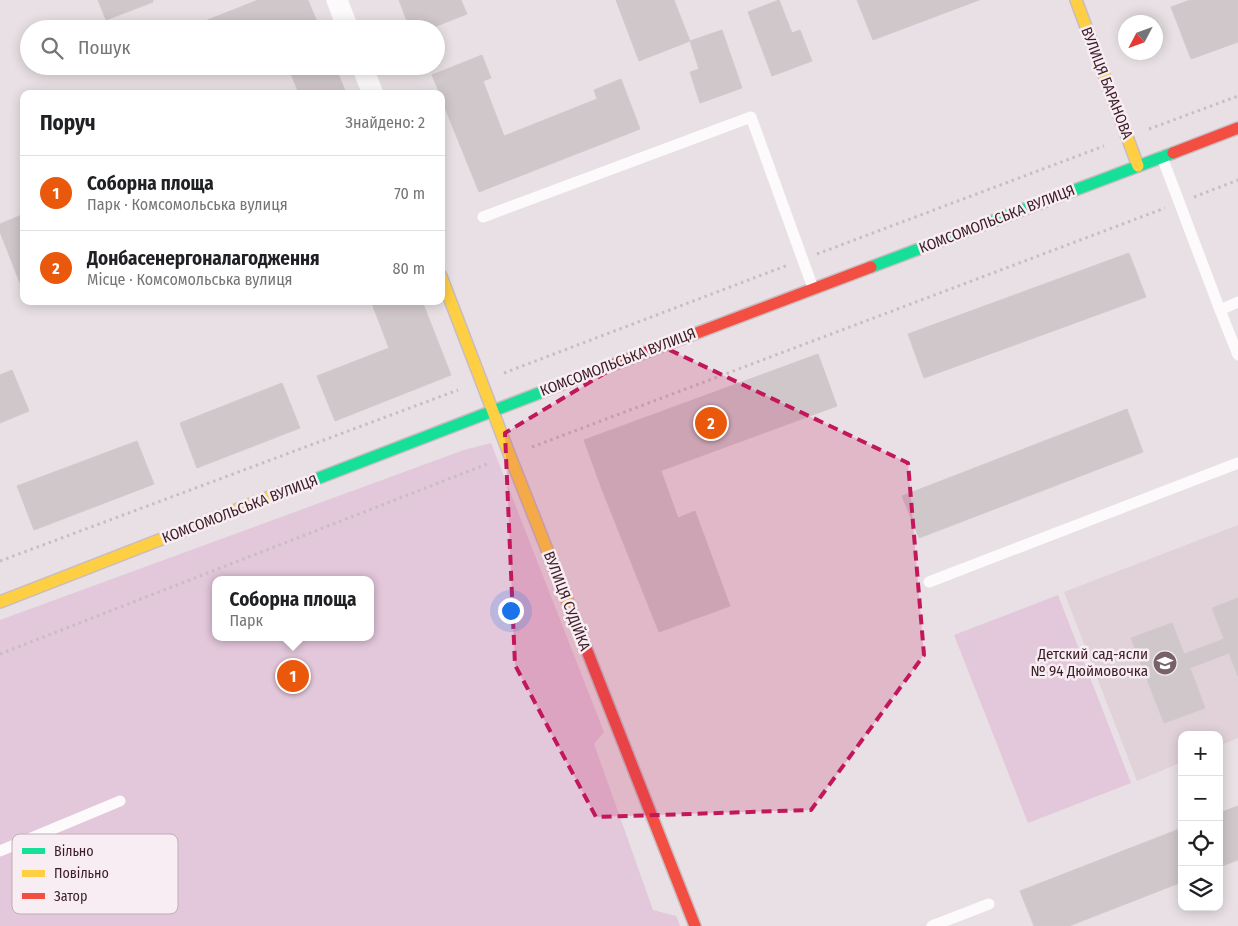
<!DOCTYPE html>
<html lang="uk">
<meta charset="utf-8">
<style>
:root{--surface:#fff;--page:#f6f6f6;--text:#202124;--muted:#757577;--line:#e0e0e0;--accent:#ea580c}
body{margin:0;font-family:"Fira Sans Condensed",sans-serif;background:var(--page);color:var(--text)}
.controls{position:absolute;right:15px;bottom:15px;display:grid;overflow:hidden;border-radius:10px;box-shadow:0 2px 12px #0003}
.controls button{width:45px;height:45px;display:grid;place-items:center;padding:0;border:0;border-bottom:1px solid var(--line);background:var(--surface);color:var(--text);font:25px sans-serif}
.compass{position:absolute;left:1118px;top:15px;width:45px;height:45px;border-radius:50%;background:var(--surface);box-shadow:0 2px 12px #0003;rotate:229deg}
.you{position:absolute;left:510px;top:610px;width:18px;height:18px;margin:-12px;border:4px solid #fff;border-radius:50%;background:#1a73e8;box-shadow:0 0 0 8px #1a73e833}
.badge{display:grid;place-items:center;width:32px;height:32px;border-radius:50%;background:var(--accent);color:#fff;font-size:16px;font-weight:700}
.pin{position:absolute;translate:-50% -50%;border:2px solid #fff;box-shadow:0 1px 5px #0006}
.popup{position:absolute;left:212px;top:576px;width:162px;height:65px;box-sizing:border-box;display:grid;place-content:center;border-radius:10px;background:var(--surface);filter:drop-shadow(0 1px 4px #0005);font-size:16px;white-space:nowrap;color:var(--muted)}
.popup b{font-size:19px;color:var(--text)}
.popup::after{content:'';position:absolute;left:50%;top:100%;margin-left:-10px;border:10px solid transparent;border-top-color:var(--surface)}
.list{margin:0;padding:0;list-style:none}
h2{display:flex;justify-content:space-between;align-items:center;height:65px;margin:0;padding:0 20px;font-size:21px}
h2 small{font-size:16px;font-weight:400;color:var(--muted)}
.list li{display:grid;grid-template-columns:32px 1fr auto;gap:15px;align-items:center;box-sizing:border-box;height:75px;padding:0 20px;border-top:1px solid var(--line)}
.list b{display:block;font-size:19px;white-space:nowrap}
.list p{margin:0;font-size:16px;white-space:nowrap;color:var(--muted)}
.list em{font-size:16px;font-style:normal;color:var(--muted)}
.icon{flex:none;width:28px;height:28px;fill:none;stroke:currentColor;stroke-width:2;stroke-linecap:round;stroke-linejoin:round}
.map{position:relative;flex:none;width:1238px;height:926px;overflow:hidden}
.search{position:absolute;background:var(--surface);box-shadow:0 2px 12px #0003;left:20px;top:20px;width:425px;height:55px;display:flex;align-items:center;gap:12px;box-sizing:border-box;padding:0 18px;border-radius:28px;color:var(--muted);font-size:19px}
.panel{position:absolute;background:var(--surface);box-shadow:0 2px 12px #0003;left:20px;top:90px;width:425px;height:215px;border-radius:10px}
.map>svg:first-child{display:block}
</style>
<div class="map">
<svg width="1238" height="926" viewBox="0 0 1238 926">
<rect width="100%" height="100%" fill="#e8e0e4"/>
<polygon fill="#e0d2d8" points="1238,525 1238,738 1219,746 1219,735 1182,735 1182,762 1137,781 1064,592"/>
<g fill="#e3c7db" fill-rule="evenodd">
<path d="M491,443L604,732L594,744L653,910L676,916L680,926H0V620L464,450ZM216,580H370V637H216Z"/>
<polygon points="1058,595 1131,783 1028,823 954,635"/>
</g>
<g fill="#cfc7ca" stroke="#d1c9cc">
<polygon points="98,0 153,0 153,2 106,20"/>
<polygon points="258,0 308,0 320,29 197,29 195,25"/>
<polygon points="399,0 461,0 467,14 429,29 410,29"/>
<polygon points="616,0 674,0 690,41 639,61"/>
<polygon points="779,0 792,33 800,30 812,61 772,76 748,12"/>
<polygon points="857,0 979,0 873,40"/>
<polygon points="1190,0 1238,0 1238,42 1191,59 1171,7"/>
<polygon points="722,30 742,88 700,103 690,72 699,69 690,41"/>
<polygon points="482,55 491,78 483,81 504,136 597,99 594,90 621,79 640,129 479,192 441,98 441,94 440,94 432,75"/>
<polygon points="288,66 335,66 346,93 299,94"/>
<polygon points="24,214 24,282 20,283 0,232 0,224"/>
<polygon points="1129,253 1146,297 924,378 908,334"/>
<polygon points="371,301 422,301 451,375 335,421 317,376 389,348"/>
<polygon points="818,354 837,406 603,492 584,440"/>
<polygon points="12,370 29,411 0,423 0,375"/>
<polygon points="282,383 300,428 197,468 180,423"/>
<polygon points="1127,409 1143,452 919,538 902,496"/>
<polygon points="137,441 154,484 34,530 17,486"/>
<polygon points="661,471 678,518 695,511 730,606 659,632 603,492"/>
<polygon points="1238,598 1238,676 1229,653 1190,668 1205,708 1164,723 1131,638 1172,623 1184,654 1224,639 1212,608"/>
<polygon points="1238,806 1238,860 1219,867 1219,813"/>
<polygon points="1182,828 1182,882 1069,926 1034,926 1020,891"/>
</g>
<g fill="none" stroke-linecap="round" stroke-linejoin="round">
<defs>
<g id="fast">
<polyline points="871,267 1173,153"/>
<polyline points="280,493 586,375"/>
</g>
<g id="slow">
<polyline points="1076,0 1138,166"/>
<polyline points="441,276 510,456 584,643"/>
<polyline points="0,602 280,493"/>
</g>
<g id="jam">
<polyline points="1173,153 1238,128"/>
<polyline points="586,375 871,267"/>
<polyline points="584,643 695,926"/>
</g>
</defs>
<use href="#fast" stroke="#c8bcc0" stroke-width="14"/>
<use href="#slow" stroke="#c8bcc0" stroke-width="14"/>
<use href="#jam" stroke="#c8bcc0" stroke-width="14"/>
<g stroke="#c9bdc1" stroke-width="3" stroke-dasharray="2.5 4" stroke-linecap="butt">
<polyline points="1149,129 1238,96"/>
<polyline points="1194,197 1238,180"/>
<polyline points="817,254 1104,146"/>
<polyline points="504,373 788,265"/>
<polyline points="532,447 1165,208"/>
<polyline points="0,561 458,390"/>
<polyline points="0,654 487,464"/>
</g>
<g stroke="#fcfafb" stroke-width="11">
<polyline points="1162,157 1220,310"/>
<polyline points="483,217 751,117 813,288"/>
<polyline points="1238,302 1220,310 1238,355"/>
<polyline points="929,582 1238,463"/>
<polyline points="0,851 120,801"/>
<polyline points="932,926 989,904"/>
</g>
<g stroke="#fcfafb" stroke-width="21">
<polyline points="337,0 348,29"/>
<polyline points="362,66 373,94"/>
</g>
<use href="#fast" stroke="#16e098" stroke-width="11"/>
<use href="#slow" stroke="#ffcf43" stroke-width="11"/>
<use href="#jam" stroke="#f24e42" stroke-width="11"/>
</g>
<path fill="#c2185b" fill-opacity="0.2" stroke="#c2185b" stroke-width="4" stroke-dasharray="10 6" stroke-linejoin="round" d="M655,343L908,463L924,655L811,810L596,817L515,665L505,433Z"/>
<defs>
<symbol id="school-disc" viewBox="-11 -11 22 22"><circle r="9.5" fill="#786168" stroke="#f7edf2"/><path d="M0-5L7-2L0 1L-7-2ZM-4 1L0 2.5L4 1V4Q0 6-4 4Z" fill="#fff"/></symbol>
</defs>
<g fill-rule="evenodd">
<use href="#school-disc" x="1151" y="649" width="28" height="28"/>
</g>
<g text-anchor="middle" dominant-baseline="central" stroke-width="5" stroke-linejoin="round" paint-order="stroke">
<g font-size="15" fill="#3b1d25" stroke="#f7edf2">
<text transform="translate(1107 83) rotate(69)">ВУЛИЦЯ БАРАНОВА</text>
<text transform="translate(997 219) rotate(-21)">КОМСОМОЛЬСЬКА ВУЛИЦЯ</text>
<text transform="translate(618 362) rotate(-21)">КОМСОМОЛЬСЬКА ВУЛИЦЯ</text>
<text transform="translate(240 509) rotate(-21)">КОМСОМОЛЬСЬКА ВУЛИЦЯ</text>
<text transform="translate(567 601) rotate(69)">ВУЛИЦЯ СУДІЙКА</text>
</g>
<g font-size="15" fill="#3b1d25" stroke="#f7edf2" text-anchor="end">
<text x="1148" y="654">Детский сад-ясли<tspan x="1148" dy="17">№ 94 Дюймовочка</tspan></text>
</g>
</g>
<rect x="12" y="834" width="166" height="80" rx="8" fill="#f7edf2" stroke="#bfafb4" stroke-width="1"/>
<rect x="22" y="848" width="23" height="6" fill="#16e098"/>
<rect x="22" y="870" width="23" height="7" fill="#ffcf43"/>
<rect x="22" y="893" width="23" height="6" fill="#f24e42"/>
<g font-size="14" fill="#3b1d25">
<text x="54" y="856">Вільно</text>
<text x="54" y="878">Повільно</text>
<text x="54" y="901">Затор</text>
</g>
</svg>
<div class="controls">
<button>+</button>
<button>−</button>
<button><svg class="icon" aria-label="locate" viewBox="0 0 24 24"><circle cx="12" cy="12" r="6"/><path d="M12 2v4M12 18v4M2 12h4M18 12h4"/></svg></button>
<button><svg class="icon" aria-label="layers" viewBox="0 0 24 24"><path d="M12 4l9 5-9 5-9-5zM3 14l9 5 9-5"/></svg></button>
</div>
<svg class="compass" viewBox="-18 -18 36 36"><path d="M0-13l5 13h-10z" fill="#e53935"/><path d="M0 13l5-13h-10z" fill="#757577"/></svg>
<div class="you"></div>
<div class="pin badge" style="left:293px;top:676px">1</div>
<div class="popup"><b>Соборна площа</b>Парк</div>
<div class="pin badge" style="left:711px;top:423px">2</div>
<div class="search"><svg class="icon" aria-label="search" viewBox="0 0 24 24"><circle cx="10" cy="10" r="6"/><path d="M15 15l6 6"/></svg>Пошук</div>
<section class="panel">
<h2>Поруч<small>Знайдено: 2</small></h2>
<ul class="list">
<li><span class="badge">1</span><div><b>Соборна площа</b><p>Парк · Комсомольська вулиця</p></div><em>70 m</em></li>
<li><span class="badge">2</span><div><b>Донбасенергоналагодження</b><p>Місце · Комсомольська вулиця</p></div><em>80 m</em></li>
</ul>
</section>
</div>
